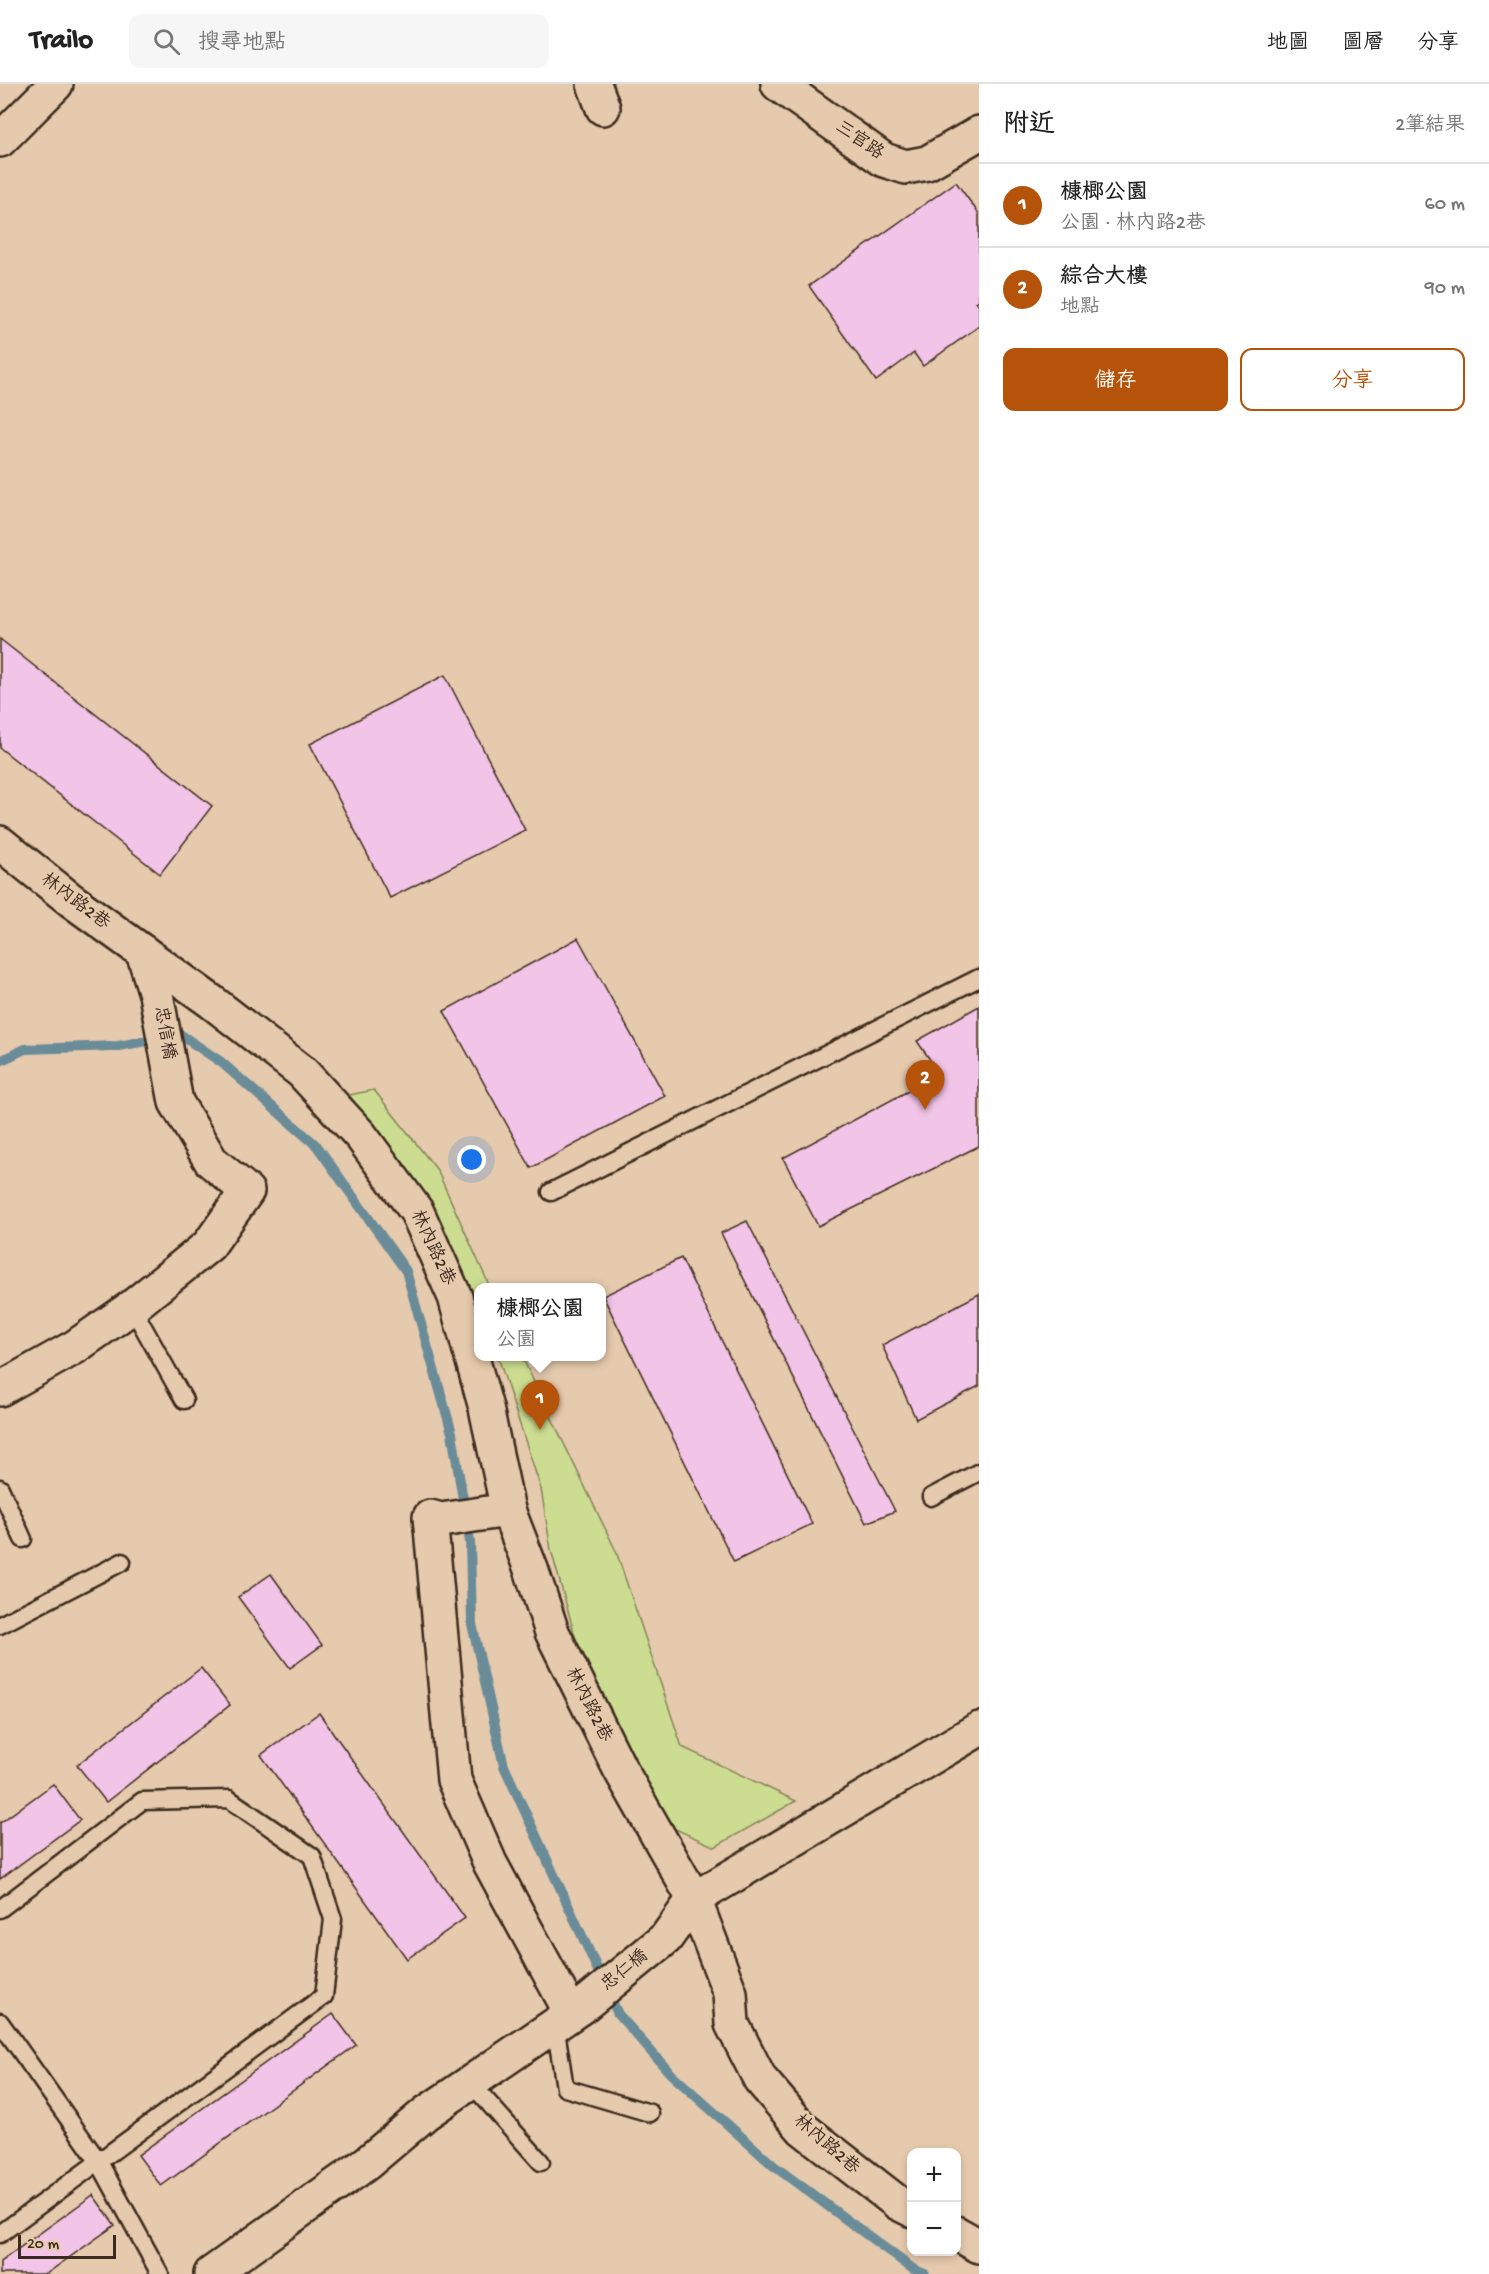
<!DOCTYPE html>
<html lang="zh-TW">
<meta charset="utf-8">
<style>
:root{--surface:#fff;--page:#f6f6f6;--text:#222;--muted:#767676;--line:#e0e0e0;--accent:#b45309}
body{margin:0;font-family:"Gochi Hand","LXGW WenKai TC",sans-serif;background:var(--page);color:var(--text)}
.controls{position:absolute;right:18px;bottom:18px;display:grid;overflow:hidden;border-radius:12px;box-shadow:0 3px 9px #0003}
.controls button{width:54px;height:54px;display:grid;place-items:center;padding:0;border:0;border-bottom:2px solid var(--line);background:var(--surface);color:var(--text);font:30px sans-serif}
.scale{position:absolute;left:18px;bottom:15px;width:98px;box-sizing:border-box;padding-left:6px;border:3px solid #3b2a1e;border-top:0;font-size:16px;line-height:21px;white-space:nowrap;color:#3b2a1e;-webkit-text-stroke:4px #e6caad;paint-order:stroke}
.you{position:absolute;left:472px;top:1076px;width:21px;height:21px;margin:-15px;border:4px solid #fff;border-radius:50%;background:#1a73e8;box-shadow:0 0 0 9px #1a73e833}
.badge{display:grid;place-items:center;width:39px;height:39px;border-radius:50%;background:var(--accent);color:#fff;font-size:20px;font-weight:700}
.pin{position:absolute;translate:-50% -50px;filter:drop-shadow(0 2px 3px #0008)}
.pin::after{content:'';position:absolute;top:32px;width:21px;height:18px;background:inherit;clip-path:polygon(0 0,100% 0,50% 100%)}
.popup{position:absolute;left:474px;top:1199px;width:132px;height:78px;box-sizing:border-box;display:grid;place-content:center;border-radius:12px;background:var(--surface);filter:drop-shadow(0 2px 4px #0005);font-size:20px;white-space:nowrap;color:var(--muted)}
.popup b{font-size:22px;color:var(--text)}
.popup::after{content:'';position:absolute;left:50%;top:100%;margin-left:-12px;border:12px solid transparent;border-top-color:var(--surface)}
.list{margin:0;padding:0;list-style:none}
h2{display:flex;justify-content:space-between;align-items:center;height:78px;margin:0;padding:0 24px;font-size:26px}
h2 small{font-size:20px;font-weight:400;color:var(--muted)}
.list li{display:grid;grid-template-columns:39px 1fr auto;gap:18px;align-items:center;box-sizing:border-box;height:84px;padding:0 24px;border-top:2px solid var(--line)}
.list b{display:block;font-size:22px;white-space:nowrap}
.list p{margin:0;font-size:20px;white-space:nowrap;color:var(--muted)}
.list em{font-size:20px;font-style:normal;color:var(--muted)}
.actions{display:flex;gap:12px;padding:18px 24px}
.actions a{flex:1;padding:14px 0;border:2px solid var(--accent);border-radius:12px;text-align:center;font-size:21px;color:var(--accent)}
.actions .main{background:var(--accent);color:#fff}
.icon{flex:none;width:33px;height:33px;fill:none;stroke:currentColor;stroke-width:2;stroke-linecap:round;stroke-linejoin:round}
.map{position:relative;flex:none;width:979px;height:2190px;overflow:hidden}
header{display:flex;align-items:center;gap:36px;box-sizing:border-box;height:84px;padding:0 30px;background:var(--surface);border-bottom:2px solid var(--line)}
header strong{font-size:28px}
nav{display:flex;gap:33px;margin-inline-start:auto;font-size:21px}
.search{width:420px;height:54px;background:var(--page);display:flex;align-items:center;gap:15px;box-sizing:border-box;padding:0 21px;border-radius:12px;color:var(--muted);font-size:22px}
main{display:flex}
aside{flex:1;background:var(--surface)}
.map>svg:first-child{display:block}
</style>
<header>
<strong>Trailo</strong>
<div class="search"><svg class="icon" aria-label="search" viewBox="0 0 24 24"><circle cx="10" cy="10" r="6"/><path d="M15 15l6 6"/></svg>搜尋地點</div>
<nav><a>地圖</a><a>圖層</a><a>分享</a></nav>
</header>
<main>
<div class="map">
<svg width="979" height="2190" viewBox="0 0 979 2190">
<rect width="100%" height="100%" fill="#e6caad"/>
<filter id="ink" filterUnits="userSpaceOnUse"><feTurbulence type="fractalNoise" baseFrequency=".0167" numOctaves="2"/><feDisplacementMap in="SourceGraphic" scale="12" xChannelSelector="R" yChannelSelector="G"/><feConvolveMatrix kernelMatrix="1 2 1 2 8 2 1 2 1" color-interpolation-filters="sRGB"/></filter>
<g filter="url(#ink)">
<g fill="#ccdd91" stroke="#848458" stroke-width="1.5">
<polygon points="374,1006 437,1086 490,1203 478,1204 478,1223 462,1183 409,1088 349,1011"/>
<polygon points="498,1273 522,1273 616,1467 682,1663 796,1717 715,1763 673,1744 589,1602 551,1466 541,1405"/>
</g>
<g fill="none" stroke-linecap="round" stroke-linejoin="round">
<polyline stroke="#6a8c99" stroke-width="10" points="0,977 25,965 118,962 181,951 221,978 317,1062 406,1187 452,1349 470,1458 472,1540 504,1682 618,1930 670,1989 774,2082 913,2185 925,2190"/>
</g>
<g fill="#f2c4e7" stroke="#3b2a1e" stroke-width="1.5">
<polygon points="956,98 979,130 979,216 976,218 979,222 979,242 923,282 914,269 876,297 809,202"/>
<polygon points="0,555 212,722 160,790 0,664"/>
<polygon points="445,591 525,746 390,814 310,660"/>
<polygon points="578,854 665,1012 531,1084 444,927"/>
<polygon points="979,922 979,1062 818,1142 783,1074 940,990 917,957"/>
<polygon points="747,1137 895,1427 866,1439 721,1149"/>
<polygon points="681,1174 812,1440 734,1478 603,1212"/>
<polygon points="979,1210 979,1302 916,1335 882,1261"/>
<polygon points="271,1490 322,1561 290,1584 238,1513"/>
<polygon points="201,1584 230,1621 106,1718 77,1681"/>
<polygon points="319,1629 465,1834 407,1875 261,1671"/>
<polygon points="53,1700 80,1736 0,1795 0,1739"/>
<polygon points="333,1930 356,1961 161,2102 138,2071"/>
<polygon points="93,2111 115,2141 46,2190 0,2190 0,2178"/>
</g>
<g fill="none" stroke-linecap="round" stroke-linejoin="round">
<defs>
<g id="lane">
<polyline points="551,1108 979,894"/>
<polyline points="132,1223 184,1316"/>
<polyline points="0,1404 23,1455"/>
<polyline points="931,1413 979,1388"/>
<polyline points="0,1541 122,1478"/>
<polyline points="0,1825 142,1717 229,1715 312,1772 333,1835 324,1912 0,2150"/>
<polyline points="0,1938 99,2078 160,2190"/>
<polyline points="555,1940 565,2004 650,2029"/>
<polyline points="470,1998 541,2078"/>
</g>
<g id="street">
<polyline points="594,0 603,24"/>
<polyline points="778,0 884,76 906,83 927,79 979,49"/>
<polyline points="0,759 71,816 212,918 302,988 361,1052 417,1128 455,1213 486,1324 508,1426 531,1485 552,1548 620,1685 694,1815 979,1645"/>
<polyline points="0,1305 75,1263 132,1223 209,1161 247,1107 211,1077 176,1018 156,910 143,868"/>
<polyline points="508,1426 441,1436 430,1433 454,1696 490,1779 571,1929"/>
<polyline points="694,1815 730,1909 732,1940 760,1995 803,2045 898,2119 912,2126"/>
<polyline points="956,2149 979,2162"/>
<polyline points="211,2190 367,2079 426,2029 584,1921 666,1854 694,1815"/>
</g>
<polyline id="secondary" points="0,56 56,0"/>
</defs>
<use href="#lane" stroke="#3b2a1e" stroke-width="21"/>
<use href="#street" stroke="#3b2a1e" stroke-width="38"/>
<use href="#secondary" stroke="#3b2a1e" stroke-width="38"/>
<use href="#lane" stroke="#e6caad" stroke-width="16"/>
<use href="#street" stroke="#e6caad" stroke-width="33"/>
<use href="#secondary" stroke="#e6caad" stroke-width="33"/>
</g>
</g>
<g text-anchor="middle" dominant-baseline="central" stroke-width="6" stroke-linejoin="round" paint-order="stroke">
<g font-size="18" fill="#3b2a1e" stroke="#e6caad">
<text transform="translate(859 57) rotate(34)">三官路</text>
<text transform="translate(75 818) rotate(37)">林內路2巷</text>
<text transform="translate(164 949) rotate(80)">忠信橋</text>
<text transform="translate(432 1164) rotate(65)">林內路2巷</text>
<text transform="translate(588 1621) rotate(63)">林內路2巷</text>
<text transform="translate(625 1887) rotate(-39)">忠仁橋</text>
<text transform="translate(826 2061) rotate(41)">林內路2巷</text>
</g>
</g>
</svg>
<div class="controls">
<button>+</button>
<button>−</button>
</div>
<div class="scale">20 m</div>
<div class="you"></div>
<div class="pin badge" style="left:540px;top:1346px">1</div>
<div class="popup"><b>槺榔公園</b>公園</div>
<div class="pin badge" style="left:925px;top:1026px">2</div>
</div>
<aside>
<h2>附近<small>2筆結果</small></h2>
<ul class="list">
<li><span class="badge">1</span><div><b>槺榔公園</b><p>公園 · 林內路2巷</p></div><em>60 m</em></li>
<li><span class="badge">2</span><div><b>綜合大樓</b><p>地點</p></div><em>90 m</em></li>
</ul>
<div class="actions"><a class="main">儲存</a><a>分享</a></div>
</aside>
</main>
